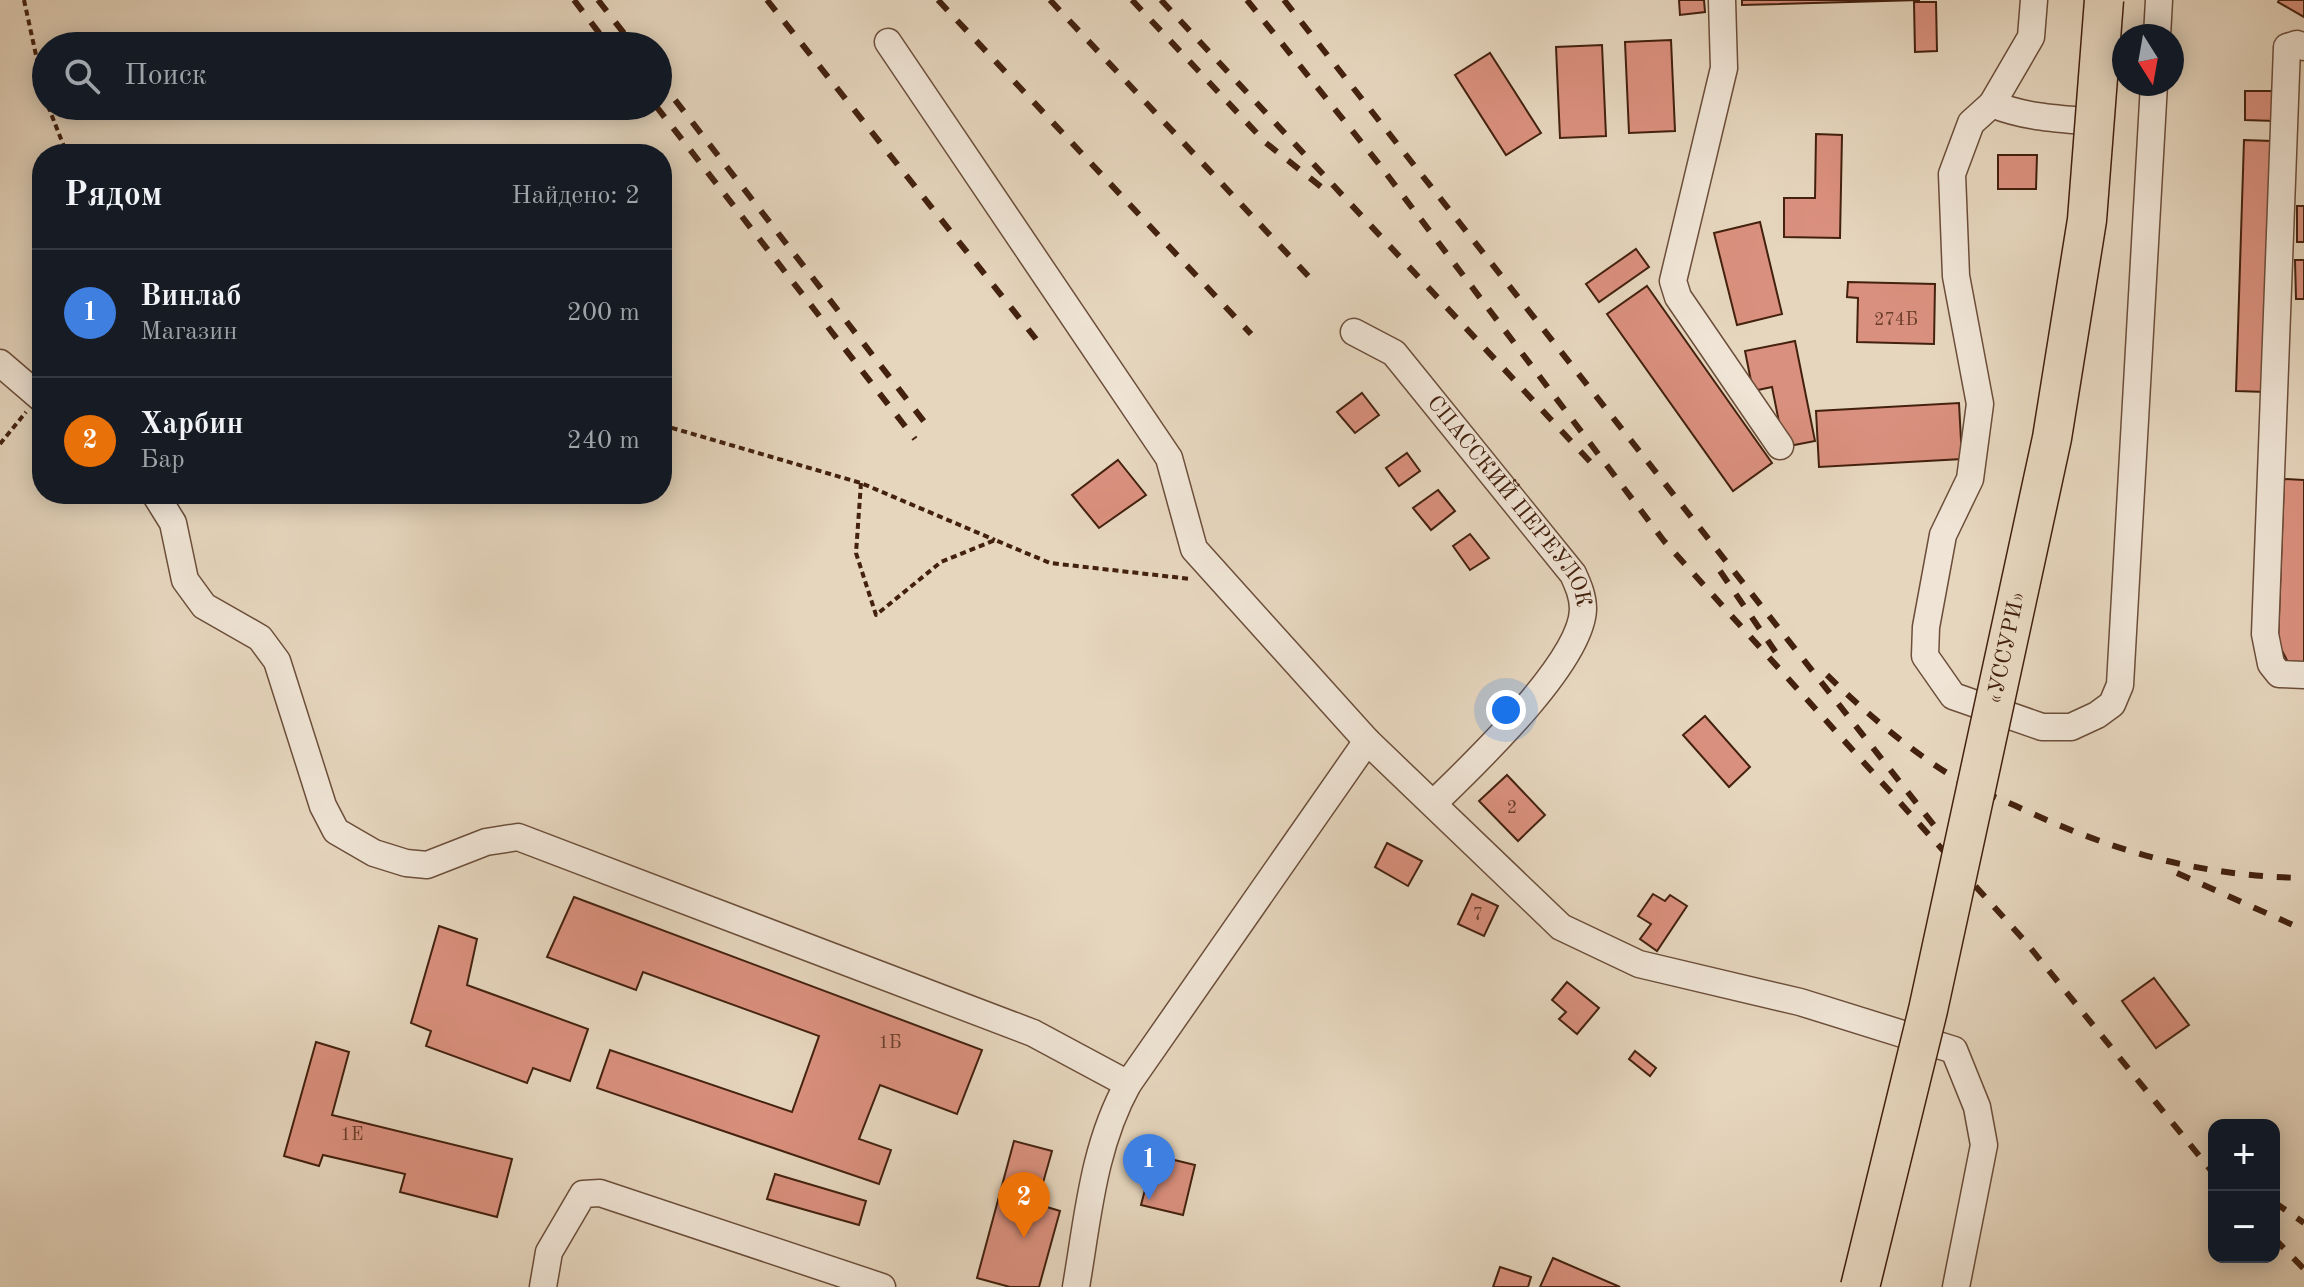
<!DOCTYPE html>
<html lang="ru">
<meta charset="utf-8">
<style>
:root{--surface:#171b24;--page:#20242c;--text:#f1f3f6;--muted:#9ea1a6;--line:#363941;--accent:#c59692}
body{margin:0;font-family:"Old Standard TT",serif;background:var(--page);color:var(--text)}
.controls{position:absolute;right:24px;bottom:24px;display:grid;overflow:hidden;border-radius:16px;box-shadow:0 4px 20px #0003}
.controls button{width:72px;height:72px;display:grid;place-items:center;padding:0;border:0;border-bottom:2px solid var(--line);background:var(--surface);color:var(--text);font:40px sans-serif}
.compass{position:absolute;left:2112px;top:24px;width:72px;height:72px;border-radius:50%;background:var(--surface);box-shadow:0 4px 20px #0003;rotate:169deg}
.you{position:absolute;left:1506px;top:710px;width:28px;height:28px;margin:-20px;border:6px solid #fff;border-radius:50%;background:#1a73e8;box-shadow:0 0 0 12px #1a73e833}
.badge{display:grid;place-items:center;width:52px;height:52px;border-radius:50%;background:var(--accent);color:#fff;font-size:26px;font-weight:700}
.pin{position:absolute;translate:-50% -66px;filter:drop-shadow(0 2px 4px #0008)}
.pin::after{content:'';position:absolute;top:42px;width:28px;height:24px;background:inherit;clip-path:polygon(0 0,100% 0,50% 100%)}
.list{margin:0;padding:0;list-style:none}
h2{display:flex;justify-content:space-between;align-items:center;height:104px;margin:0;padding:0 32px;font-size:34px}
h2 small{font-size:26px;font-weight:400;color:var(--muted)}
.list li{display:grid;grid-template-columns:52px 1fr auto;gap:24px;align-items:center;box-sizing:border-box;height:128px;padding:0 32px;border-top:2px solid var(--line)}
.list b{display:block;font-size:30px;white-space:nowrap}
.list p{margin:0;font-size:26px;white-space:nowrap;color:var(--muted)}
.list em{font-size:26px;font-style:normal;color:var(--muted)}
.icon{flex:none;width:44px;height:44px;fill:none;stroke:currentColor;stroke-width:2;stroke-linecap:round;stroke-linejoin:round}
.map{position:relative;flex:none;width:2304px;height:1287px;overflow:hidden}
.search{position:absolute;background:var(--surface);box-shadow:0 4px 20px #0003;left:32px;top:32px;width:640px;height:88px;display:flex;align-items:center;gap:20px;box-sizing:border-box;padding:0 28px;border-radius:44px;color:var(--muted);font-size:30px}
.panel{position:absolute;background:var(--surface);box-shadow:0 4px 20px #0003;left:32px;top:144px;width:640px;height:360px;border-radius:32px}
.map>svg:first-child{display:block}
</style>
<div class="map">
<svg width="2304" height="1287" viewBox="0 0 2304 1287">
<rect width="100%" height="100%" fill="#e6d6be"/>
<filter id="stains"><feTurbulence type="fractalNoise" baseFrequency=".0025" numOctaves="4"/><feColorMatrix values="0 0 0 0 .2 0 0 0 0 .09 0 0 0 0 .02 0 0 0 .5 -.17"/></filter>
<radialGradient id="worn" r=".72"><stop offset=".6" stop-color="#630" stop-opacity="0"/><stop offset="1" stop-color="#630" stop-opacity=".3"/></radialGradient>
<g fill="#da907e" stroke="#43210e" stroke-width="2">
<polygon points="1679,0 1704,0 1705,12 1680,15"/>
<polygon points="1742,0 1920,0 1742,5"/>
<polygon points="2279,0 2304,0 2304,17 2278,2"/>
<polygon points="1914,2 1936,2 1937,51 1915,52"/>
<polygon points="1671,40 1675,131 1629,133 1625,42"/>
<polygon points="1602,45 1606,136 1560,138 1556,47"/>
<polygon points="1490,53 1541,133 1506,155 1455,75"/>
<polygon points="2245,91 2276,91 2275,121 2245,120"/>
<polygon points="1816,134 1842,135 1840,238 1784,237 1784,198 1815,198"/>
<polygon points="2244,140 2272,141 2266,392 2236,391"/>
<polygon points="1998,155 2037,155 2036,189 1998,189"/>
<rect x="2297" y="206" width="7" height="36"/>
<polygon points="1760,222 1782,314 1737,325 1714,233"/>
<polygon points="1636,249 1649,267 1599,302 1586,284"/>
<polygon points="2295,260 2304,260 2304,299 2296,299"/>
<polygon points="1848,282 1935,284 1934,344 1857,342 1858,298 1847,297"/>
<polygon points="1647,286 1772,463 1733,491 1607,314"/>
<polygon points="1795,341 1815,441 1784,447 1772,387 1753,391 1745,351"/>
<polygon points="1362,393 1379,415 1355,433 1337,412"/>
<polygon points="1959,403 1962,459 1819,467 1816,411"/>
<polygon points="1407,453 1420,471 1399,486 1386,468"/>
<polygon points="1118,460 1146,495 1099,528 1072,495"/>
<polygon points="2284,479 2304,480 2304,667 2290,666 2278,643"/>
<polygon points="1438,490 1455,511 1431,530 1413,508"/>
<polygon points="1470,534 1489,558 1470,570 1453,546"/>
<polygon points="1705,716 1750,767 1729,787 1683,735"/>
<polygon points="1507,775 1545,815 1518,841 1479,801"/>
<polygon points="1387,843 1422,861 1408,886 1375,867"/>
<polygon points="1472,894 1498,906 1484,936 1458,924"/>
<polygon points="1653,894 1665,901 1670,895 1687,906 1657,951 1640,939 1651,924 1638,916"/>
<polygon points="574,897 982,1050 957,1114 880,1085 859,1139 891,1150 879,1184 597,1088 610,1050 792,1112 819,1036 643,972 636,990 547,957"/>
<polygon points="439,926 477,939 467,985 588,1029 570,1081 533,1068 527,1083 426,1046 431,1031 411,1023"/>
<polygon points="2154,978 2189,1025 2156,1048 2122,1001"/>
<polygon points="1567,982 1599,1008 1577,1034 1559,1019 1566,1012 1552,1000"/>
<polygon points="316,1042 349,1052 332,1115 512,1159 497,1217 400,1192 405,1174 323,1155 319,1166 284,1156"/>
<polygon points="1635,1051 1656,1068 1650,1076 1629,1059"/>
<polygon points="1014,1141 1052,1151 1037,1204 1060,1211 1039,1287 1010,1287 977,1278"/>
<polygon points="1154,1155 1195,1165 1183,1215 1141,1205"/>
<polygon points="775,1174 866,1201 859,1225 767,1199"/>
<polygon points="1553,1258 1620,1287 1540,1287"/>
<polygon points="1500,1267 1531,1277 1528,1287 1493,1287"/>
</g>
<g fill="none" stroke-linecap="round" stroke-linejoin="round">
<defs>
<g id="minor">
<polyline points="1722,0 1724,68 1673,281 1678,297 1780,446"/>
<polyline points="2157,36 2159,0"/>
<polyline points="888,42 1169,458 1194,549 1367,741 1561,927 1639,964 1800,1002 1954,1050 1977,1107 1984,1145 1956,1287"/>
<polyline points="2304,47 2297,44 2287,47 2265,634 2271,664 2279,674 2304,675"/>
<polyline points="1992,104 2031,37 2034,0"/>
<path d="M2098,122C2061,119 2026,118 1992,104L1971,123L1952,174L1956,276L1980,404L1970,479L1943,535L1926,627L1925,656L1953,696L2042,727H2071L2097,715L2112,704L2120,685L2154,84"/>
<path id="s1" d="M1354,332L1394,353L1573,574C1578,585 1583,596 1583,609C1582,662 1473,765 1435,802"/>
<polyline points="0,363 42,399"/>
<polyline points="155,494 173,523 185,580 204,606 260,638 277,661 323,806 336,831 374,853 406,863 427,865 486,842 518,837 1033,1033 1128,1084"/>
<polyline points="543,1287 549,1252 583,1194 600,1193 882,1287"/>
<path d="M1076,1287C1088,1217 1093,1147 1128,1084L1367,741"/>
</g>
</defs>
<use href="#minor" stroke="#6c4e3a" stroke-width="29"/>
<g stroke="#43210e" stroke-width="4" stroke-dasharray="6 4" stroke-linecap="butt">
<polyline points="24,0 46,101"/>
<polyline points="48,106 67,154"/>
<polyline points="662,425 861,483 995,540"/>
<polyline points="0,444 26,412"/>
<polyline points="861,483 856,553 876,615 941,562 995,540 1050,563 1191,579"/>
</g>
<use href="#minor" stroke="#efe4d5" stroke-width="26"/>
<g stroke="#43210e" stroke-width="6" stroke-dasharray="14 14" stroke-linecap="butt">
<polyline points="574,0 609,46"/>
<polyline points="598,0 634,46"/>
<polyline points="767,0 1036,339"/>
<polyline points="938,0 1251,334"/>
<polyline points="1050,0 1311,279"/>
<polyline points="1132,0 1266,143 1330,194"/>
<polyline points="1161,0 1596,468"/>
<polyline points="1247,0 1379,164 1664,541 2024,940 2214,1174"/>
<polyline points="1284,0 1940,833"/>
<polyline points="658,78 929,428"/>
<polyline points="656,106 915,439"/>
<polyline points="1720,571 1779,657"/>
<path d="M1827,675C1865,712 1909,750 1955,778C1974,790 1996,797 2016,806C2111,851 2198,876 2304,878"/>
<polyline points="2177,873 2304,930"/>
<polyline points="2274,1202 2304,1223"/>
<polyline points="2274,1238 2304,1269"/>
</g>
<defs>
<g id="highway-bridge">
<path id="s2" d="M1860,1287L1928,1010L2052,438L2087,220L2104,0"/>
</g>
</defs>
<use href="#highway-bridge" stroke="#43210e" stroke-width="41" stroke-linecap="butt"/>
<use href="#highway-bridge" stroke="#e6d6be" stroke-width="38"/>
</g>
<g text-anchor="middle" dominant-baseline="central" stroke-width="6" stroke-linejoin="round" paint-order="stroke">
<g font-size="18" fill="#693d2a">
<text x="1896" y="320">274Б</text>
<text x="1512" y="808">2</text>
<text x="1478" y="915">7</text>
<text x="890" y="1043">1Б</text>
<text x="352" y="1135">1Е</text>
</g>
<g font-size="22" fill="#43210e" stroke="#efe4d5">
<text stroke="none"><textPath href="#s1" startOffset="234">СПАССКИЙ ПЕРЕУЛОК</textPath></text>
<text stroke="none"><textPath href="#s2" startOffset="656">«УССУРИ»</textPath></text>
</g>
</g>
<rect width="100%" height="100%" filter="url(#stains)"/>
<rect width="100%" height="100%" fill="url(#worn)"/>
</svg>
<div class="controls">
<button>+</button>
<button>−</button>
</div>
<svg class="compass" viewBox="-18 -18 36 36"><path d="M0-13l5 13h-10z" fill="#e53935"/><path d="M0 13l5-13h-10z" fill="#9ea1a6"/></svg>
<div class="you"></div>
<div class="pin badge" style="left:1149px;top:1200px;background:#3f7fe0">1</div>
<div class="pin badge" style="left:1024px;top:1238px;background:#e8710a">2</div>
<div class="search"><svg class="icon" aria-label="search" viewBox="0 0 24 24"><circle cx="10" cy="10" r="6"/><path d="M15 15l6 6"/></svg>Поиск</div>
<section class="panel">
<h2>Рядом<small>Найдено: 2</small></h2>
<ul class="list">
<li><span class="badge" style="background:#3f7fe0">1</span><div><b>Винлаб</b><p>Магазин</p></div><em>200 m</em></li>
<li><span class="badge" style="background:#e8710a">2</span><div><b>Харбин</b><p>Бар</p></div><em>240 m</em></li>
</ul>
</section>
</div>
